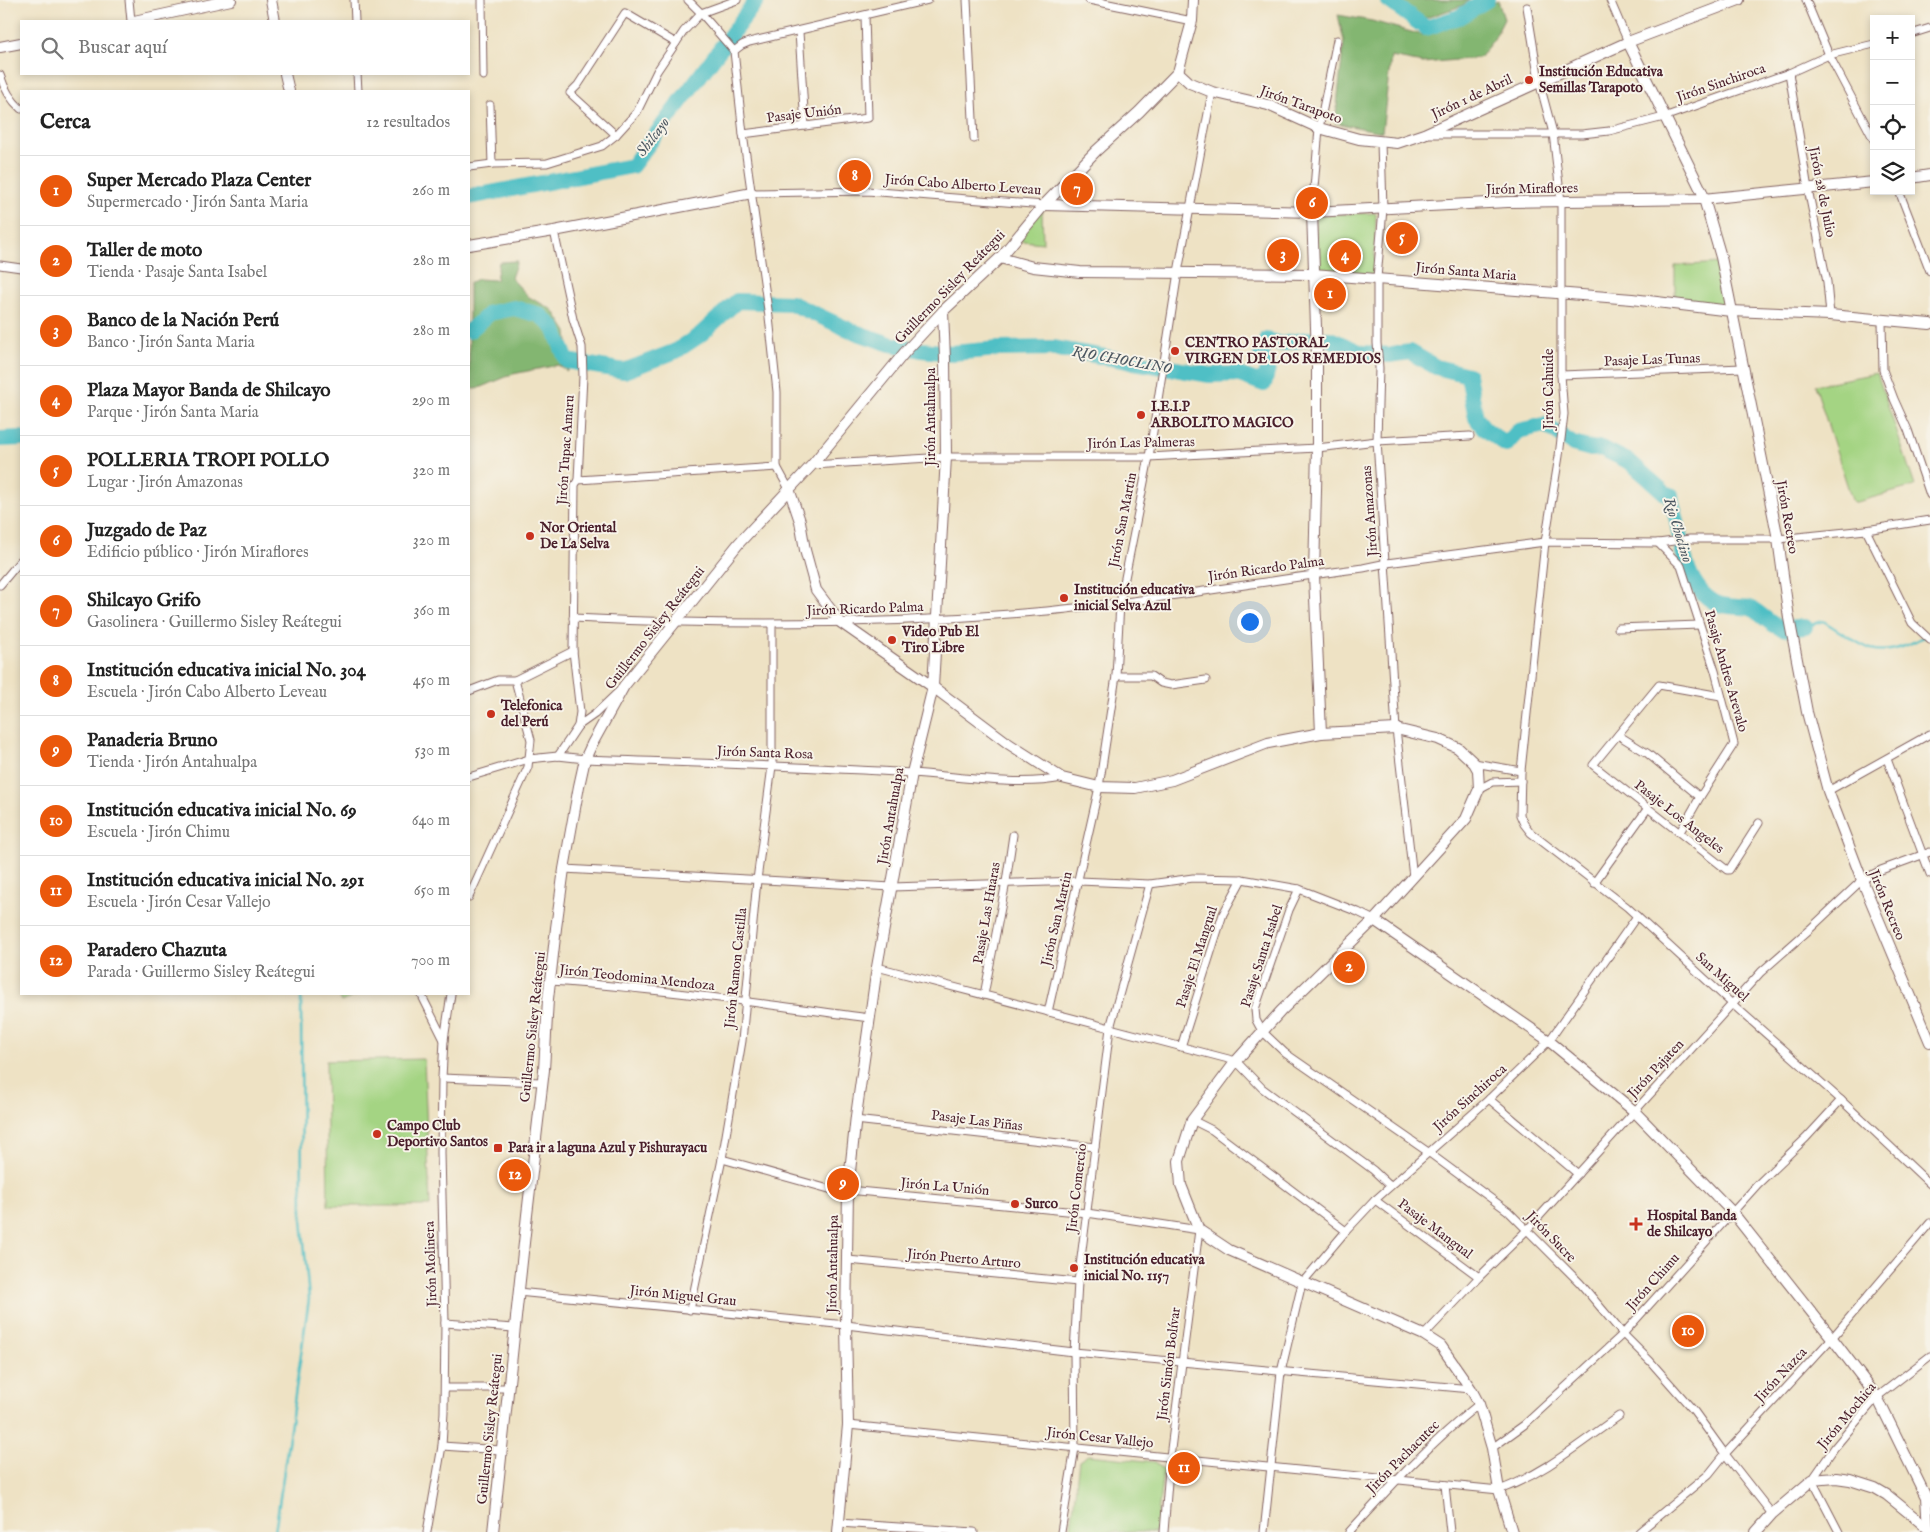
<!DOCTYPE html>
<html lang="es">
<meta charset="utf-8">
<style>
:root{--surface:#fff;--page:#f6f6f6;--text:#222;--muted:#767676;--line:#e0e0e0;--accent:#ea580c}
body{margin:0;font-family:"IM FELL English",serif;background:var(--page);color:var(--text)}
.controls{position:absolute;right:15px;top:15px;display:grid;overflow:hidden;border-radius:0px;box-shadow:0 2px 8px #0003}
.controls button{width:45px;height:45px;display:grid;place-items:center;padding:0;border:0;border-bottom:1px solid var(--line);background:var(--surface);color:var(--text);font:25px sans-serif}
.you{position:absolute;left:1249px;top:621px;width:18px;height:18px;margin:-12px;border:4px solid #fff;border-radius:50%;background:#1a73e8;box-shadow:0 0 0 8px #1a73e833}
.badge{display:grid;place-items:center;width:32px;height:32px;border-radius:50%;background:var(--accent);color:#fff;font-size:16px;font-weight:700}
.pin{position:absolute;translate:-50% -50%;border:2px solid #fff;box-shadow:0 1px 5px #0006}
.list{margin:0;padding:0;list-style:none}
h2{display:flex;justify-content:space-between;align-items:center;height:65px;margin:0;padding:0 20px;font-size:21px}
h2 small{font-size:16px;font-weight:400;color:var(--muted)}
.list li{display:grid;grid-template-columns:32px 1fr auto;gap:15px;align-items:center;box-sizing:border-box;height:70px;padding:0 20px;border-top:1px solid var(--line)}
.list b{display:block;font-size:19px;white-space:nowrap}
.list p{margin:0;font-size:16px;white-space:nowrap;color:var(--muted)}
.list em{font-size:16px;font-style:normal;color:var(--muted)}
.icon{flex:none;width:28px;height:28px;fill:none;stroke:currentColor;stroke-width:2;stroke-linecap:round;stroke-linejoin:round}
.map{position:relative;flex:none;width:1930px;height:1532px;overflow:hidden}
.search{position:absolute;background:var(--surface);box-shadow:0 2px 8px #0003;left:20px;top:20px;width:450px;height:55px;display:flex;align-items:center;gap:12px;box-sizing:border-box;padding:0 18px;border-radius:0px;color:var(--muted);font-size:19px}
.panel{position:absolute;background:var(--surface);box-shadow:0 2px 8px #0003;left:20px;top:90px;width:450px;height:905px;border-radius:0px}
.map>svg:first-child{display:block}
</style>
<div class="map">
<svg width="1930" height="1532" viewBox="0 0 1930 1532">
<rect width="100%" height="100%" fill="#f7f3e8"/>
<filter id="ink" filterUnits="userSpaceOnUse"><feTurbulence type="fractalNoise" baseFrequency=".02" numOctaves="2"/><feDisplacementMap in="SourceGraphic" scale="10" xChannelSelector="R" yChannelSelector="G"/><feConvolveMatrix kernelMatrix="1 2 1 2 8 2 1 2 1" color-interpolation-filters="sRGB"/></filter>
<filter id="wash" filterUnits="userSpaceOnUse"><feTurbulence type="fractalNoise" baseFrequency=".0096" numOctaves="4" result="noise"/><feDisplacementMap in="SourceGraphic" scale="20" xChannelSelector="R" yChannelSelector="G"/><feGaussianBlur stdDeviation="1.12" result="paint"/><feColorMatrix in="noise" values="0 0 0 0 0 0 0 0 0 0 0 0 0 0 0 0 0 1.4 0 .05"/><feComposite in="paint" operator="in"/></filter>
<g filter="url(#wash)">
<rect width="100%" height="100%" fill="#eee2c4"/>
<g fill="#a4d483" stroke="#777a57">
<polygon points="1042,210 1043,243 1013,240"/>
<polygon points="1376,213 1374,275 1315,269 1316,215"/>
<polygon points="1720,263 1730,307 1675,302 1675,266"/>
<polygon points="1877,373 1915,486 1853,503 1815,385"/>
<polygon points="337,994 361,994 341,1002"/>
<polygon points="424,1059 430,1206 328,1206 326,1061"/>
<polygon points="1088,1455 1156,1462 1163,1471 1156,1532 1073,1532 1071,1527 1079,1461"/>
</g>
<g fill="#83b671" stroke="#666a4e">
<polygon points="1398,0 1470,0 1461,6 1423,19"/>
<polygon points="1498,1 1504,19 1494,39 1479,58 1423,63 1391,57 1382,132 1335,123 1344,41 1338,15 1372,21 1422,35"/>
<polygon points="517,261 511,278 529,297 553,310 567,332 569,352 567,371 558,365 513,374 482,387 469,389 469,283 477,279 496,280 499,262"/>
</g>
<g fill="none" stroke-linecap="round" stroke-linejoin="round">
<g stroke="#50bfc5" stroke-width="2.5">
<path d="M1805,627L1823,621C1835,628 1859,645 1871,649C1892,655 1913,643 1930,633"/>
<polyline points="275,1532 309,1299 302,1219 301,994"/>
</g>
<g stroke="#50bfc5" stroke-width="16">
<polyline points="1388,0 1426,28 1459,17 1487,0"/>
<polyline points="469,197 632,166 757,0"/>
<path d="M469,331L490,313L514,308L540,315L554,328L567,361L624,371L676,351L700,335L737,301L791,303L852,331L890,344L921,350L952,353L998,349L1053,348L1210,375L1237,374L1264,384L1268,369L1261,355L1266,340L1282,344L1306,339H1330L1362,353L1389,355L1410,352L1436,367L1468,375L1476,418L1484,428L1506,445L1518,431L1545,425L1573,444L1591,449L1601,448L1630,462L1665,493L1671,495C1671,504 1675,512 1677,521C1682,550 1687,588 1716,603C1727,608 1739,606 1750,608C1761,612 1770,626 1782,628C1789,630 1798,627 1805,627"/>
<polyline points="0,439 21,438"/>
</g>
</g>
</g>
<g filter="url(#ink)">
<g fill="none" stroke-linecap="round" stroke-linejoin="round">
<defs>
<g id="street">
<polyline points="129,0 131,21"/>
<polyline points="354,0 355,21"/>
<polyline points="482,0 483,76"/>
<polyline points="688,0 701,13 734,51 743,134 769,317 777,392 777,467"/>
<polyline points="967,0 974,139"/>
<polyline points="1089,0 1192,21"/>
<polyline points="1610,0 1628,42"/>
<polyline points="1806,0 1829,55 1874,140"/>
<polyline points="1527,7 1539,81 1553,133 1561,202 1561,375 1564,414 1559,456 1545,542 1521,771 1520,815 1524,824 1531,833 1627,907 1729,1001 1841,1100 1930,1184"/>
<polyline points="799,32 805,126"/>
<polyline points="1911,34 1930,28"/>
<polyline points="734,51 742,45 749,42 928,0"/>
<polyline points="1789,73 1808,189 1827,282 1830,315"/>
<polyline points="357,74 358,91"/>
<path d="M0,75C4,88 11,100 21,109"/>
<polyline points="490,105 492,164"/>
<polyline points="743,134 868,118 865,16"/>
<polyline points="1427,134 1582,134 1609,131 1664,117 1789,73 1829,55 1874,44"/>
<polyline points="616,135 570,93 578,85 625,13 676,43"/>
<polyline points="1381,142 1383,209 1377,278 1377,343 1379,368 1377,441 1396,729 1413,877"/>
<polyline points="469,167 492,164 547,163 602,146 616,135 637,112 657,71 684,31 701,13 737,0"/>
<polyline points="1899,191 1930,271"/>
<polyline points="752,193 867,191 1044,205"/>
<polyline points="1312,212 1319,128 1337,40"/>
<polyline points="554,231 573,319 582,347 583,376 578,480 575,485 573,651 580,712 578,726 558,756"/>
<polyline points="0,265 21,268"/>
<polyline points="1882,321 1883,370 1894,399 1908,430 1930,495"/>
<polyline points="1561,375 1743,368"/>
<polyline points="812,465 946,457 1149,457 1317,448 1377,441 1470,436"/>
<polyline points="578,480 777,467 789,489"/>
<polyline points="1866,530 1912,623 1930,640"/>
<polyline points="1658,543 1681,566 1715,671 1734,744 1700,797 1680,832"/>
<polyline points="0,585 21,560"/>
<path d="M573,618C731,626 889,625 1047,611C1153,601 1257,582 1363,568L1387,563L1545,542L1658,543L1690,539H1778L1866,530L1930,520"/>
<polyline points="1618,628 1699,625"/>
<polyline points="1116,676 1151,676 1161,683 1171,685 1206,680"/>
<polyline points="469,691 498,680 515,680 573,651"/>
<polyline points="1721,696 1659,685 1593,765 1727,870 1729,870 1759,823"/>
<polyline points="578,726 595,714 618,692"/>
<polyline points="1618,735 1647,753 1700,797"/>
<polyline points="1887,759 1930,874"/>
<polyline points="1474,763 1521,771"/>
<path d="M469,777L529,759L558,756L585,759C694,763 803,766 911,773C959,776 1016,787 1062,778"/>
<polyline points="1479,789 1492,782 1521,781"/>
<polyline points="1828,791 1930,734"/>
<polyline points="564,869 892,887 1079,881 1150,884 1193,878 1242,879 1299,889 1358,912 1374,920"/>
<polyline points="1594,883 1648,808"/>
<polyline points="1299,889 1289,910 1255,1009 1256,1020 1262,1031 1285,1053 1428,1152 1508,1211 1580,1283 1623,1334 1650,1361 1694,1411 1725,1454 1772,1514"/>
<polyline points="469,897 528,767 531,740 515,680"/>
<polyline points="877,967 1236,1061 1262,1088 1373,1170 1390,1186"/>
<path d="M550,981C657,988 763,1004 869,1018"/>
<polyline points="421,994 444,1040"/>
<polyline points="984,995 1006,882 1013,835"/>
<polyline points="1048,1012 1099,787 1116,676 1120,603 1149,457 1178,272 1212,92"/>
<polyline points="1181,1047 1223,914 1242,879"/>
<polyline points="442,1078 542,1082"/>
<polyline points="1489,1099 1578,1174"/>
<polyline points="855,1120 1095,1147"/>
<polyline points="1192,1120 1212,1130 1346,1231"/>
<polyline points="722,1159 836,1191 848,1190 1087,1213 1199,1230 1170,1457 1164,1532"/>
<polyline points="1375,1200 1479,1277"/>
<polyline points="848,1260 1078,1282"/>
<polyline points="518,1292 846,1325 1074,1352 1471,1389"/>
<polyline points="690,1310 722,1159 742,1041 757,880 772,766 772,624"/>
<polyline points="445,1323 514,1328"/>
<polyline points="1424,1335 1479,1277 1527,1230 1761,972 1810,929 1862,880 1881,870 1930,852"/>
<polyline points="445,1388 508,1388"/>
<path d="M848,1425L1499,1490C1544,1474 1580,1443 1619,1416"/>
<polyline points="442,1446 501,1450"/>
<polyline points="1492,1448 1524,1425 1623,1334 1758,1184 1806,1138 1841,1100"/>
<polyline points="1445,1485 1450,1532"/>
<polyline points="839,1523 974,1532"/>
<polyline points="427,1532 442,1446 444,1412 445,1323 441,1153 442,1078 444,1040 451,994"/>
<polyline points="1061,1532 1075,1448 1074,1352 1078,1282 1110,1028 1150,884"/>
<polyline points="1264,1532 1281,1372 1302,1283 1346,1231 1375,1200 1489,1099 1549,1041 1637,916"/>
<path d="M1349,1532C1390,1487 1431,1442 1479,1404"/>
<polyline points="1639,1532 1709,1474 1725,1454 1832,1338 1930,1223"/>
<polyline points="1839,1532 1812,1480 1835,1447 1877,1397 1930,1356"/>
</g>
<g id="secondary">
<polyline points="271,0 275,21"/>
<polyline points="134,21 231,0"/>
<polyline points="1628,42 1702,192 1721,257 1778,539 1789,618 1807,712 1828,791 1862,880 1930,1042"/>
<polyline points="0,47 21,43"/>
<polyline points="1178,72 1190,83 1212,92 1268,105 1319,128 1359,139 1397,143 1424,134 1628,42 1739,0"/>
<polyline points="285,74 289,91"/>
<polyline points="1911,178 1930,175"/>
<polyline points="1044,205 1312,212 1508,202 1703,199 1874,182"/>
<polyline points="1312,212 1317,356 1317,448 1314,575 1321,733"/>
<polyline points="469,245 554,231 752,193"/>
<polyline points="1000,258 1033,267 1080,272 1313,274 1632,299 1731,311 1830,315 1930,324"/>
<polyline points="789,489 800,521 805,550 816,590 840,622 933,687 1009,744 1062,778 1099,787 1135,788 1172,780 1268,743 1321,733 1396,729 1438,739 1458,748 1474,763 1478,770 1479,789 1466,819 1374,920 1281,1011 1236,1061 1192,1120 1179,1161 1181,1185 1199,1230 1229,1250 1424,1335 1441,1346 1471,1389 1479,1404 1492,1448 1499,1490 1512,1532"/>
<polyline points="1374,920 1549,1041 1588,1073 1634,1111 1733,1213 1832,1338 1877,1397 1926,1497 1928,1529"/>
<polyline points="493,1532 527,1215 544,1070 548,999 556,928 564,869 579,786 585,759 592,744 624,686 739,543 812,465 905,352 943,311 1000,258 1044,205 1096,151 1139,112 1178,72 1192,21 1193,0"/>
<polyline points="838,1532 848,1425 846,1325 848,1190 856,1116 877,967 912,773 933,687 946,457 945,359 943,311"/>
<polyline points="1756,1532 1772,1514 1812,1480 1836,1478 1850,1480 1875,1488 1887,1495 1930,1530"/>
</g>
</defs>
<use href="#street" stroke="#836361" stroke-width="9"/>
<use href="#secondary" stroke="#836361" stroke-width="12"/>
<use href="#street" stroke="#fff" stroke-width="7"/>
<use href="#secondary" stroke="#fff" stroke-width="10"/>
</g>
</g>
<g fill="#c8321e" stroke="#f7f3e8" stroke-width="2">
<circle cx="1529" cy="80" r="5"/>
<circle cx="1175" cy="351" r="5"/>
<circle cx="1141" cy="415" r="5"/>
<circle cx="530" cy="536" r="5"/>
<circle cx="1064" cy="598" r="5"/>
<circle cx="892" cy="640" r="5"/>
<circle cx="491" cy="714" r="5"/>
<circle cx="377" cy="1134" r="5"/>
<rect x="493" y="1143" width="10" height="10" rx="2.5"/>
<circle cx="1015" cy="1204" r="5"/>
<path d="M1633.5 1216.5h5v5h5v5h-5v5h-5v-5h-5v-5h5z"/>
<circle cx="1074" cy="1268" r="5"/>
</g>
<g text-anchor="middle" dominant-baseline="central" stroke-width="4" stroke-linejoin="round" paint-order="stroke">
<g font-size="14" font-weight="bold" fill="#4a1f2b" stroke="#f7f3e8" text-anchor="start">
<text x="1539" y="72">Institución Educativa<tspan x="1539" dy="16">Semillas Tarapoto</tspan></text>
<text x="1185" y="343">CENTRO PASTORAL<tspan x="1185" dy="16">VIRGEN DE LOS REMEDIOS</tspan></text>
<text x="1151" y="407">I.E.I.P<tspan x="1151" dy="16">ARBOLITO MAGICO</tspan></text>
<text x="540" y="528">Nor Oriental<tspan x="540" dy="16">De La Selva</tspan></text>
<text x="1074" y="590">Institución educativa<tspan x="1074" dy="16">inicial Selva Azul</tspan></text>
<text x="902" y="632">Video Pub El<tspan x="902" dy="16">Tiro Libre</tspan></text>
<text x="501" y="706">Telefonica<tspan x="501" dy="16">del Perú</tspan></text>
<text x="387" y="1126">Campo Club<tspan x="387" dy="16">Deportivo Santos</tspan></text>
<text x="508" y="1148">Para ir a laguna Azul y Pishurayacu</text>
<text x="1025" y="1204">Surco</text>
<text x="1647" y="1216">Hospital Banda<tspan x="1647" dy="16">de Shilcayo</tspan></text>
<text x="1084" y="1260">Institución educativa<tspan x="1084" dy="16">inicial No. 1157</tspan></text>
</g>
<g font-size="14" fill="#4a1f2b" stroke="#f7f3e8">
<text transform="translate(1721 83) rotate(-19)">Jirón Sinchiroca</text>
<text transform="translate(1472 97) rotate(-25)">Jirón 1 de Abril</text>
<text transform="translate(1301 105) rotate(20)">Jirón Tarapoto</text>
<text transform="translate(804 114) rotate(-7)">Pasaje Unión</text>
<text transform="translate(963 185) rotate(4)">Jirón Cabo Alberto Leveau</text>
<text transform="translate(1532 189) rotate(-1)">Jirón Miraflores</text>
<text transform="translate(1822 192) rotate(79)">Jirón 28 de Julio</text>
<text transform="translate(1466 272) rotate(5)">Jirón Santa Maria</text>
<text transform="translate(950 287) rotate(-46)">Guillermo Sisley Reátegui</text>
<text transform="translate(1652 360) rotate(-2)">Pasaje Las Tunas</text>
<text transform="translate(1549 389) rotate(-90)">Jirón Cahuide</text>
<text transform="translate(931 417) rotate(-90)">Jirón Antahualpa</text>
<text transform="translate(1141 443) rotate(-1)">Jirón Las Palmeras</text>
<text transform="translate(566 450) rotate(-86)">Jirón Tupac Amaru</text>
<text transform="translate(1370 511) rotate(-94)">Jirón Amazonas</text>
<text transform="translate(1787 517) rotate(80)">Jirón Recreo</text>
<text transform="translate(1123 520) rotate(-79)">Jirón San Martin</text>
<text transform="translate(1266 569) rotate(-8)">Jirón Ricardo Palma</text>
<text transform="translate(865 609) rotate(-2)">Jirón Ricardo Palma</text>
<text transform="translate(655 628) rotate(-52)">Guillermo Sisley Reátegui</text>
<text transform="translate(1726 671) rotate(74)">Pasaje Andres Arevalo</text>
<text transform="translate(765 753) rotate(2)">Jirón Santa Rosa</text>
<text transform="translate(891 816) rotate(-80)">Jirón Antahualpa</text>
<text transform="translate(1679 817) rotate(38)">Pasaje Los Angeles</text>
<text transform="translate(1887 905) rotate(68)">Jirón Recreo</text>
<text transform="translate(987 913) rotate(-80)">Pasaje Las Huaras</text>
<text transform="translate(1057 919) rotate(-77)">Jirón San Martin</text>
<text transform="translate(1262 956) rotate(-72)">Pasaje Santa Isabel</text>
<text transform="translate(1197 957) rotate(-72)">Pasaje El Mangual</text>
<text transform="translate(736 968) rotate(-84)">Jirón Ramon Castilla</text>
<text transform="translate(1722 977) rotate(42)">San Miguel</text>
<text transform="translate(637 978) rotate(6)">Jirón Teodomina Mendoza</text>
<text transform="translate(533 1027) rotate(-84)">Guillermo Sisley Reátegui</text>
<text transform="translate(1656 1069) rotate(-47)">Jirón Pajaten</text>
<text transform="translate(1470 1098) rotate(-42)">Jirón Sinchiroca</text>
<text transform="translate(977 1121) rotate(7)">Pasaje Las Piñas</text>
<text transform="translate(945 1187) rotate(5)">Jirón La Unión</text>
<text transform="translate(1077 1188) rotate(-83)">Jirón Comercio</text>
<text transform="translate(1435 1229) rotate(37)">Pasaje Mangual</text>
<text transform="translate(1551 1237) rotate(46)">Jirón Sucre</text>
<text transform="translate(964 1259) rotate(5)">Jirón Puerto Arturo</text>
<text transform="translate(431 1264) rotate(-92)">Jirón Molinera</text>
<text transform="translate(833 1264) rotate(-89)">Jirón Antahualpa</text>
<text transform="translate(1653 1282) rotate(-48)">Jirón Chimu</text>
<text transform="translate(683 1296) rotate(6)">Jirón Miguel Grau</text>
<text transform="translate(1169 1364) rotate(-83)">Jirón Simón Bolívar</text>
<text transform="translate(1781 1375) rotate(-47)">Jirón Nazca</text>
<text transform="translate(1847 1416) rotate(-50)">Jirón Mochica</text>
<text transform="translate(490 1429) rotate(-84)">Guillermo Sisley Reátegui</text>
<text transform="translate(1100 1438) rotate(6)">Jirón Cesar Vallejo</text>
<text transform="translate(1403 1457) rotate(-45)">Jirón Pachacutec</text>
</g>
<g font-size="15" font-style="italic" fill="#4c5761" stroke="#f7f3e8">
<text transform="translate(653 137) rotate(-53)">Shilcayo</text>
<text transform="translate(1122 360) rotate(10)">RIO CHOCLINO</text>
<text transform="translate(1678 530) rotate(73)">Rio Choclino</text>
</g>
</g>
</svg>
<div class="controls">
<button>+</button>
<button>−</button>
<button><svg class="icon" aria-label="locate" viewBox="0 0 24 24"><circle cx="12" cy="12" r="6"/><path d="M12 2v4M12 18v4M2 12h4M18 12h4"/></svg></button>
<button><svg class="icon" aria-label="layers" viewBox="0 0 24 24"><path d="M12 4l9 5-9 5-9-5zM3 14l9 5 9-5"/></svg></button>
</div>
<div class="you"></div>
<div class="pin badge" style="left:1330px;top:294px">1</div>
<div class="pin badge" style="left:1349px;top:967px">2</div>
<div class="pin badge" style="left:1283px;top:255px">3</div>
<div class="pin badge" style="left:1345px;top:256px">4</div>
<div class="pin badge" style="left:1402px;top:238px">5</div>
<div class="pin badge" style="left:1312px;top:203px">6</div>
<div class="pin badge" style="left:1077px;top:189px">7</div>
<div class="pin badge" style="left:855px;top:176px">8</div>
<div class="pin badge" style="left:843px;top:1184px">9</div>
<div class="pin badge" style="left:1688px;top:1331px">10</div>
<div class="pin badge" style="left:1184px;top:1468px">11</div>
<div class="pin badge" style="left:515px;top:1175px">12</div>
<div class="search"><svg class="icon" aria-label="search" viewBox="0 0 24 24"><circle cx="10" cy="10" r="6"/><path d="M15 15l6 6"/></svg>Buscar aquí</div>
<section class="panel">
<h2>Cerca<small>12 resultados</small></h2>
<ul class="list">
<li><span class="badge">1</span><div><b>Super Mercado Plaza Center</b><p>Supermercado · Jirón Santa Maria</p></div><em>260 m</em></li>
<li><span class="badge">2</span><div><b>Taller de moto</b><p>Tienda · Pasaje Santa Isabel</p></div><em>280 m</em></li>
<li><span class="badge">3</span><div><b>Banco de la Nación Perú</b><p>Banco · Jirón Santa Maria</p></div><em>280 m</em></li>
<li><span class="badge">4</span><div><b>Plaza Mayor Banda de Shilcayo</b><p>Parque · Jirón Santa Maria</p></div><em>290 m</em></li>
<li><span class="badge">5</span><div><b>POLLERIA TROPI POLLO</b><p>Lugar · Jirón Amazonas</p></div><em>320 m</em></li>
<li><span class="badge">6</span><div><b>Juzgado de Paz</b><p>Edificio público · Jirón Miraflores</p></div><em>320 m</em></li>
<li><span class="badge">7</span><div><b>Shilcayo Grifo</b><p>Gasolinera · Guillermo Sisley Reátegui</p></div><em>360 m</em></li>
<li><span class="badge">8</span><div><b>Institución educativa inicial No. 304</b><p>Escuela · Jirón Cabo Alberto Leveau</p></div><em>450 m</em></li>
<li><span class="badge">9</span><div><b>Panaderia Bruno</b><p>Tienda · Jirón Antahualpa</p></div><em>530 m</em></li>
<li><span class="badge">10</span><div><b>Institución educativa inicial No. 69</b><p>Escuela · Jirón Chimu</p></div><em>640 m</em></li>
<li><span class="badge">11</span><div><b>Institución educativa inicial No. 291</b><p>Escuela · Jirón Cesar Vallejo</p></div><em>650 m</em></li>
<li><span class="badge">12</span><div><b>Paradero Chazuta</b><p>Parada · Guillermo Sisley Reátegui</p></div><em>700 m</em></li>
</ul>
</section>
</div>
